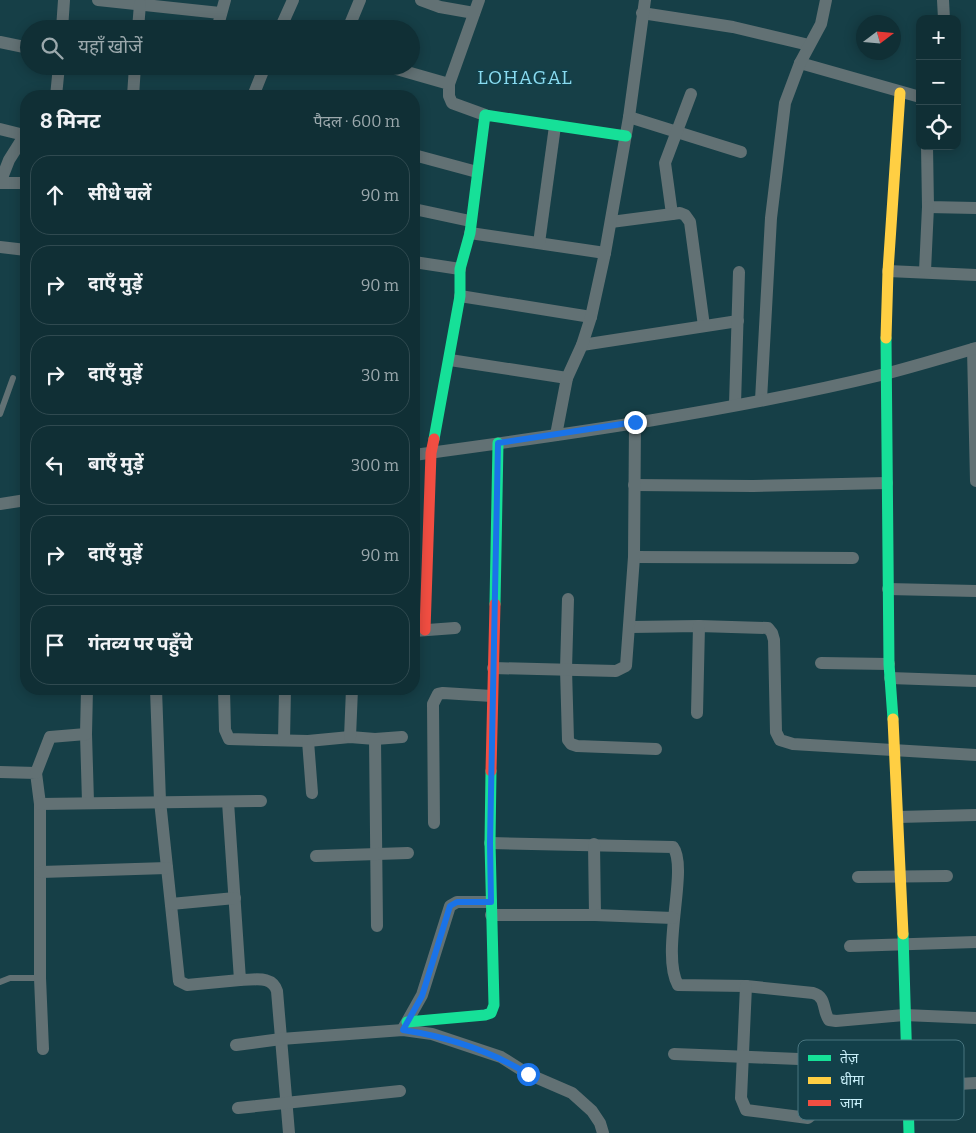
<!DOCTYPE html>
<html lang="hi">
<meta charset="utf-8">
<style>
:root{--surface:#102f35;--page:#1e3b41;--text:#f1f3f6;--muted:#9ca9ad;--line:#304a50}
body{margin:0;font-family:Bitter,"Noto Sans Devanagari",serif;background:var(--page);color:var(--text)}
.controls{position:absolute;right:15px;top:15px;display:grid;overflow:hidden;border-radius:10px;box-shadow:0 2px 12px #0003}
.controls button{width:45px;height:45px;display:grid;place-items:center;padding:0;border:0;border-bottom:1px solid var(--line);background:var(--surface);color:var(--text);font:25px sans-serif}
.compass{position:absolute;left:856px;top:15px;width:45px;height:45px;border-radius:50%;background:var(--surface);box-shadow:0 2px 12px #0003;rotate:74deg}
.stop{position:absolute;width:15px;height:15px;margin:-11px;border:4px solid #1a73e8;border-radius:50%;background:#fff}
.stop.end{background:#1a73e8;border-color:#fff;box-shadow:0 1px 5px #0008}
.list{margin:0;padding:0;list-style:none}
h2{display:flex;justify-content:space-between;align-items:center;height:65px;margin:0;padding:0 20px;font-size:21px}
h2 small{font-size:16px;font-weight:400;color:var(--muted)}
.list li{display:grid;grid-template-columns:32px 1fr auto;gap:15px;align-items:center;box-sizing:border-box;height:80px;margin:0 10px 10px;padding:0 10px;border:1px solid var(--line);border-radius:20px}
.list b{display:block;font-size:19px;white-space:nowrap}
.list em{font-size:16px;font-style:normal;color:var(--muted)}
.icon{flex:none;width:28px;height:28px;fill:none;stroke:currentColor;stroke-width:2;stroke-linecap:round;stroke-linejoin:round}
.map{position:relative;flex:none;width:976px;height:1133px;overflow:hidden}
.search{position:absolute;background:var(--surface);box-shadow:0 2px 12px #0003;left:20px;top:20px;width:400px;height:55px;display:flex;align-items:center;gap:12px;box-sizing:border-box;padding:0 18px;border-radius:28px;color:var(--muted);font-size:19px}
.panel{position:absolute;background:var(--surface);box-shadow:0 2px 12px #0003;left:20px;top:90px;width:400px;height:605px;border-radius:20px}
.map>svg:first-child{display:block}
</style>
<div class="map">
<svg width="976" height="1133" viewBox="0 0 976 1133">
<rect width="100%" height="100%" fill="#163f47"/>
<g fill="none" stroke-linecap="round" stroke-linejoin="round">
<g stroke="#627174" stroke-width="6">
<polyline points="0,414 13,378"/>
<polyline points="0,982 10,978 40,978"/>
</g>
<g stroke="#627174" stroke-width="12">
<polyline points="98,0 220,13"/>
<polyline points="421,0 440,7 474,13"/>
<polyline points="943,0 944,19"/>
<polyline points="642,13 733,27 809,45"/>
<polyline points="62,29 64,0"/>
<polyline points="138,29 140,4"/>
<polyline points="217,29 225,0"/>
<polyline points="280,29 293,0"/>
<polyline points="348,29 360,0"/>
<polyline points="0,42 29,48"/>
<polyline points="800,63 920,97"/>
<polyline points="386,66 449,84 449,96 452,103 485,115"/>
<polyline points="449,84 479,0"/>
<polyline points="56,96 59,66"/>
<polyline points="133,96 135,66"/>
<polyline points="253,96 265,66"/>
<polyline points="629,117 741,152"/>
<polyline points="0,129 24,135"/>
<polyline points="927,146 928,207 976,208"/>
<polyline points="414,155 477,172"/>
<polyline points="0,183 9,160 26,133"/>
<polyline points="0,183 26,183"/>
<polyline points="414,209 470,221"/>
<polyline points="672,214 665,163 691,94"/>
<polyline points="611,222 680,213 685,215 690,222 704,326"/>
<polyline points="470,233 605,253"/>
<polyline points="539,243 555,126"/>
<polyline points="0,247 26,250"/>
<polyline points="414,262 460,269"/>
<polyline points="888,271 976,275"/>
<polyline points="925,271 928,207"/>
<polyline points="460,296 591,317"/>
<polyline points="582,345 738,321"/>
<polyline points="973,349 976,481"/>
<polyline points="450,360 567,378"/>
<polyline points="761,400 771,218 785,103 800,63 821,24 826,0"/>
<polyline points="735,404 739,272"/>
<polyline points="556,435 567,378 582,345 591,317 605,253 629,117 645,0"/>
<path d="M414,455C570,434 732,411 885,374C915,366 946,357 976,348"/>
<polyline points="634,485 753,486 887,483"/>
<polyline points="0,504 26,500"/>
<polyline points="634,557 853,558"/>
<polyline points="888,589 976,591"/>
<polyline points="568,599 566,669 568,740 571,744 577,746 656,749"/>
<polyline points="631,627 699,626 768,628 772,633 774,640 776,732 780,740 793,744 976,755"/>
<polyline points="414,631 455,628"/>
<polyline points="821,663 889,664"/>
<polyline points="493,668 616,671 626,666 634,557 635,422"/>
<polyline points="890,678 976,681"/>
<polyline points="156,689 160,801 179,981 187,985 240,980"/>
<polyline points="224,689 225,730 229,739 308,741 350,737 375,739 402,737"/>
<polyline points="697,713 699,626"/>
<polyline points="86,734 88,802"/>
<polyline points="350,737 352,689"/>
<polyline points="375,739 377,926"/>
<polyline points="284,740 285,689"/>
<polyline points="308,741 312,793"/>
<polyline points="0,772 36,773 40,804 40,978 43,1049"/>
<polyline points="36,773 50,737 86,734 87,689"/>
<path d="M228,802L240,980C255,980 272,975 277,991L289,1133"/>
<polyline points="40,804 261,801"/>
<polyline points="898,817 976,815"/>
<polyline points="434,823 433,704 438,694 443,693 492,696"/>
<path d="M490,843L673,847C689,868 660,953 678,985L746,986L813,993C827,997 822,1010 829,1020L836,1021L904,1015L976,1018"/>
<polyline points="594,844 595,915"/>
<polyline points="316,856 408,853"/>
<polyline points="41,872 167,868"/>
<polyline points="858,877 947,876"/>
<polyline points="171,904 235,898"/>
<polyline points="491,915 595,915 673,918"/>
<polyline points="850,946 976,942"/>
<polyline points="746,986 741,1098 746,1110 808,1118 814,1113 815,1097 823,1092 976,1083"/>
<polyline points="404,1027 422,995 450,906 457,902 491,902"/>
<polyline points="236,1045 281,1039 403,1030 432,1034 501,1057 528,1074 572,1093 592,1111 600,1123 603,1133"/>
<polyline points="674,1054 823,1060"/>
<polyline points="238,1108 400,1091"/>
</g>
<g stroke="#16e098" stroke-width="11">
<polyline points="886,338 889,664 893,719"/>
<polyline points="434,439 460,296 460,269 470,233 485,115 626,136"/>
<polyline points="495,604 498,443"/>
<polyline points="903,934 909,1133"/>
<polyline points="407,1022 485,1015 491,1013 494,1005 490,843 491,771"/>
</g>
<g stroke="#ffcf43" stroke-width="11">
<polyline points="886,338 888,271 900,93"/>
<polyline points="893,719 903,934"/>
</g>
<g stroke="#f24e42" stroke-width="11">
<polyline points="425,630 431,453 434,439"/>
<polyline points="491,771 495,604"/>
</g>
</g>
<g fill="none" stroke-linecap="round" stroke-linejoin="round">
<path stroke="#1a73e8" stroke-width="6" d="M528,1074C489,1050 448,1037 403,1030L422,996L450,906L457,902H491L490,843L498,443L635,422"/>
</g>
<g text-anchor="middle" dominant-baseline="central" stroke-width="4" stroke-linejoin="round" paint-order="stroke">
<g font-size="19" letter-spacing="1" fill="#89dbf0" stroke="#13404a">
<text x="525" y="77">LOHAGAL</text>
</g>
</g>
<rect x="798" y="1040" width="166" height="80" rx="8" fill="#13404a" stroke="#49757f" stroke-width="1"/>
<rect x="808" y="1055" width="23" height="6" fill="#16e098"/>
<rect x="808" y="1077" width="23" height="7" fill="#ffcf43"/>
<rect x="808" y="1100" width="23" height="6" fill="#f24e42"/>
<g font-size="14" fill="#c8eff9">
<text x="840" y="1063">तेज़</text>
<text x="840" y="1085">धीमा</text>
<text x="840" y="1108">जाम</text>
</g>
</svg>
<div class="controls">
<button>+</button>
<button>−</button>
<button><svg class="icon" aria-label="locate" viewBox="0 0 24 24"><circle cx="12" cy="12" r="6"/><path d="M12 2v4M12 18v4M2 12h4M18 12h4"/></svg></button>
</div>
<svg class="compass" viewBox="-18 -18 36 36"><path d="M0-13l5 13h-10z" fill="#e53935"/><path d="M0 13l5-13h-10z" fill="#9ca9ad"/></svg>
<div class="stop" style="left:528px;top:1074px"></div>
<div class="stop end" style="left:635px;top:422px"></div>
<div class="search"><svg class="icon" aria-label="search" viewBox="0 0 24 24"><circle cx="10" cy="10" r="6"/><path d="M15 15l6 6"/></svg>यहाँ खोजें</div>
<section class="panel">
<h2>8 मिनट<small>पैदल · 600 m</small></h2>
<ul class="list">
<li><svg class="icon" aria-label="ahead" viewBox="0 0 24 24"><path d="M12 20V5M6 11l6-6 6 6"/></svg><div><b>सीधे चलें</b></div><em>90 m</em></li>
<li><svg class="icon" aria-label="right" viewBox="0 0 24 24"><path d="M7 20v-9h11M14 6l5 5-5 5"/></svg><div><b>दाएँ मुड़ें</b></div><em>90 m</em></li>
<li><svg class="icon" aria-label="right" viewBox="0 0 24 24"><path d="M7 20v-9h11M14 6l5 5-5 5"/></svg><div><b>दाएँ मुड़ें</b></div><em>30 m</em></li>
<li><svg class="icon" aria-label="left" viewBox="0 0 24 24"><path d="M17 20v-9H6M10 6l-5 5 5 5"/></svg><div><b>बाएँ मुड़ें</b></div><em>300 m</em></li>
<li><svg class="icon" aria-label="right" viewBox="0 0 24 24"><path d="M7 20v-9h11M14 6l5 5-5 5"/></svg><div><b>दाएँ मुड़ें</b></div><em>90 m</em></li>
<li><svg class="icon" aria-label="arrive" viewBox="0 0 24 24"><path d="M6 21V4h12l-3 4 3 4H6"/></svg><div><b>गंतव्य पर पहुँचे</b></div></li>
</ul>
</section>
</div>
